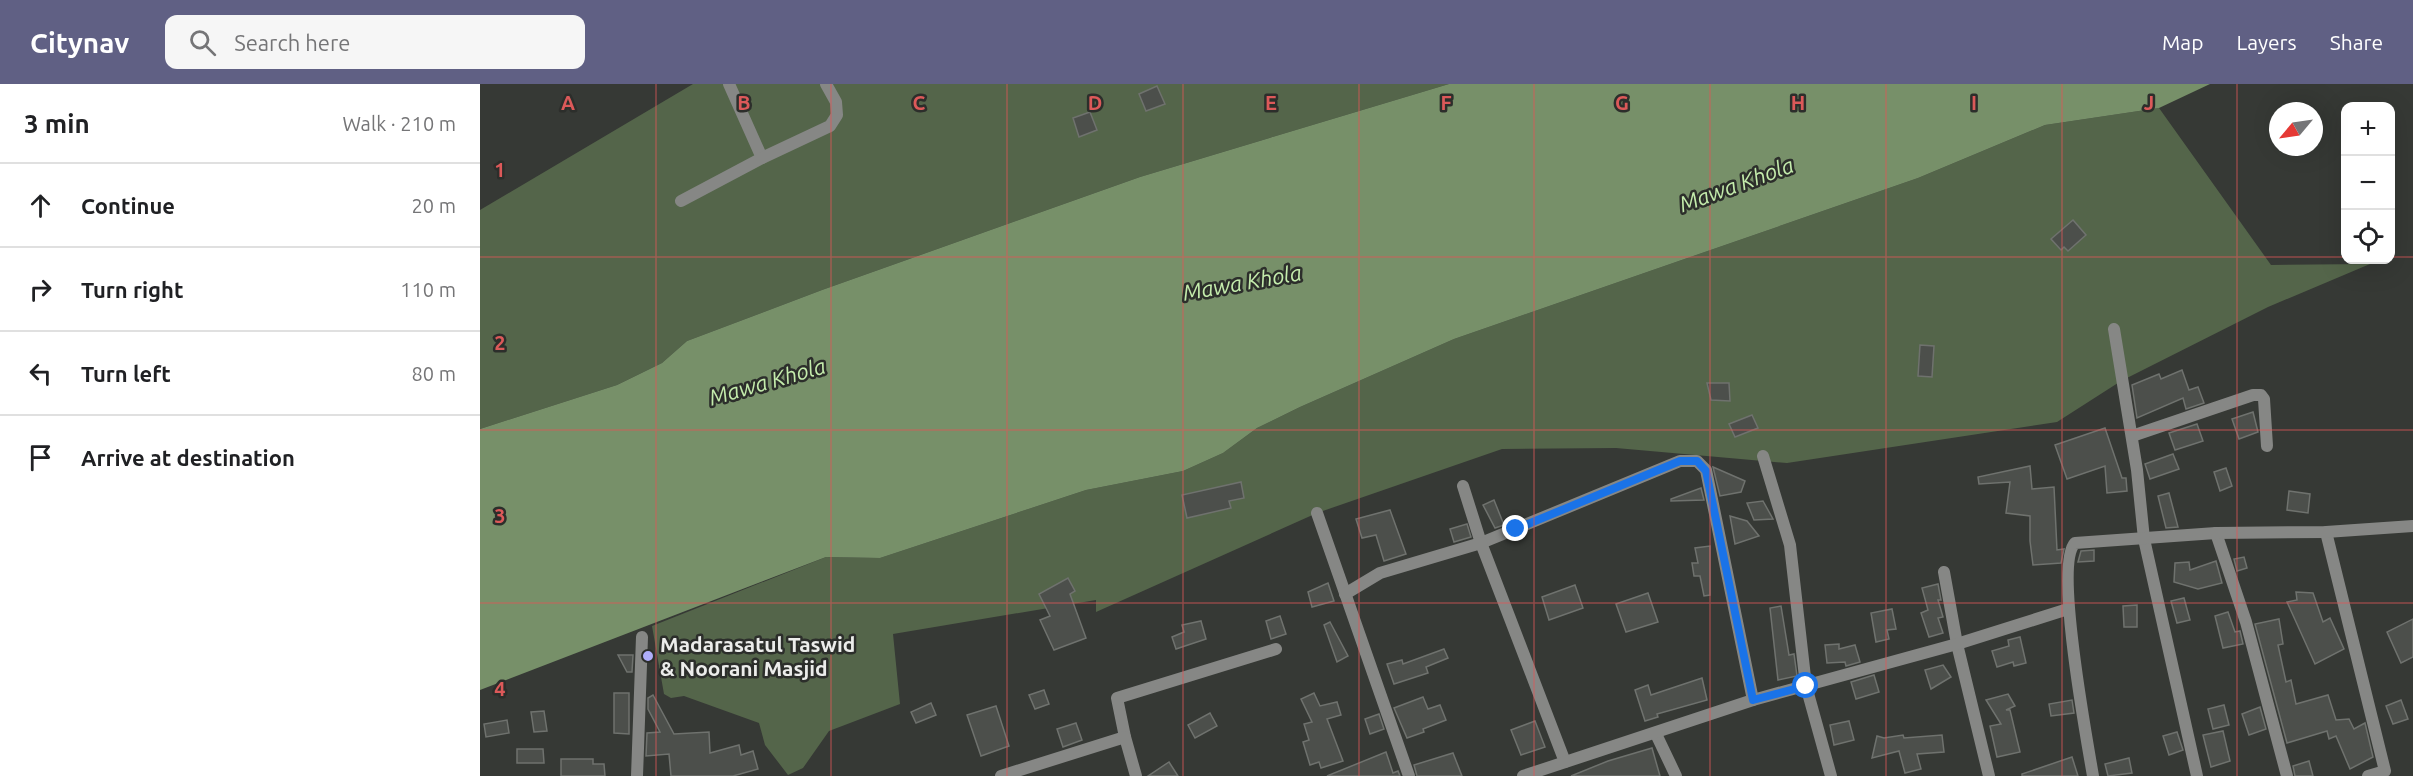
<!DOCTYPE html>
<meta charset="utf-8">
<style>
:root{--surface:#fff;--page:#f6f6f6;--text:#202124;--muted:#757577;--line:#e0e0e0;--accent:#606084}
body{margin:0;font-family:Ubuntu,sans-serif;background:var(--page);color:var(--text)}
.controls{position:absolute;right:18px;top:18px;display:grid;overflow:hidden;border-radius:12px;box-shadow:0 6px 24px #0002}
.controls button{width:54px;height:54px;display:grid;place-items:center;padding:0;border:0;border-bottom:2px solid var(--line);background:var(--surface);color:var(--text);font:30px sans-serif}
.compass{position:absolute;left:1789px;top:18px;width:54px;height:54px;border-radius:50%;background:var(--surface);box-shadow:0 6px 24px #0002;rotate:241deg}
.stop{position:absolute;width:18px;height:18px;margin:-14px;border:4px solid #1a73e8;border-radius:50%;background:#fff}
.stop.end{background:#1a73e8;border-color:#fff;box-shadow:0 2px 6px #0008}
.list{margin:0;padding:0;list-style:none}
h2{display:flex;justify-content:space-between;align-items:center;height:78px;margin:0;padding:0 24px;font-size:26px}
h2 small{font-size:20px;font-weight:400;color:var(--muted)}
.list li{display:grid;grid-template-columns:39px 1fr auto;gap:18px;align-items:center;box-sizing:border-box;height:84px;padding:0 24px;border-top:2px solid var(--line)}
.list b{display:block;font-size:22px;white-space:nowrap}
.list em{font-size:20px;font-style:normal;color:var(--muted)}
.icon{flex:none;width:33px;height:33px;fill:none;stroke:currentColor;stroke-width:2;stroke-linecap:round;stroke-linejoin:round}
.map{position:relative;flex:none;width:1933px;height:692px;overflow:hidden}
header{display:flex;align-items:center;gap:36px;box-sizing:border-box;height:84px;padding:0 30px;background:var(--accent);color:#fff}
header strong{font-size:28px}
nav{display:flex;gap:33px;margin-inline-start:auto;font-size:21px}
.search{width:420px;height:54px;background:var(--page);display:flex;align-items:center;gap:15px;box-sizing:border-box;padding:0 21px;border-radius:12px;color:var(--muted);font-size:22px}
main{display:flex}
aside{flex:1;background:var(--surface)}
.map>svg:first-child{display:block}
</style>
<header>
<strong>Citynav</strong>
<div class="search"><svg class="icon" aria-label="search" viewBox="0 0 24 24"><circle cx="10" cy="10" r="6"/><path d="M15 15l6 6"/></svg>Search here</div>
<nav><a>Map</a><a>Layers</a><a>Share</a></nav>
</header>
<main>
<aside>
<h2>3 min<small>Walk · 210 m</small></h2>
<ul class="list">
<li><svg class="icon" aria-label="ahead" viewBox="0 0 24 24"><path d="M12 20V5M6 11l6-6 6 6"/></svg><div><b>Continue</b></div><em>20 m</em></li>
<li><svg class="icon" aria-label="right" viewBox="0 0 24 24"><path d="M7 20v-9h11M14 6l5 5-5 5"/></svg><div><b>Turn right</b></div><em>110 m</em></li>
<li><svg class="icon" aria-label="left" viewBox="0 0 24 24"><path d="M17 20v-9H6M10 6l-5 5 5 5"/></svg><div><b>Turn left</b></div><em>80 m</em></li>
<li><svg class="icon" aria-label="arrive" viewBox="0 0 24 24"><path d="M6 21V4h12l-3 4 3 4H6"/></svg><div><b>Arrive at destination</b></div></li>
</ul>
</aside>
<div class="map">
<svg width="1933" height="692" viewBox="0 0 1933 692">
<rect width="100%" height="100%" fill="#363935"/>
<g fill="#54654a">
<polygon points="213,0 969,0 660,93 342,206 207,257 182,279 137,301 0,345 0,126"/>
<polygon points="1679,24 1791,181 1890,180 1788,223 1641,297 1577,338 1307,379 1136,364 1022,365 837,429 616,528 616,516 413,550 420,620 349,647 323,684 308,691 285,661 279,639 204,612 191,614 184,610 172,542 346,473 400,474 606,406 703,387 743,369 777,344 820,323 974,255 1438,94 1565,41"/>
</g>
<polygon fill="#779069" points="969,0 1730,0 1679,24 1565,41 1438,94 974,255 820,323 777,344 743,369 703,387 606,406 400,474 346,473 0,606 0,345 137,301 182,279 207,257 342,206 660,93"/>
<g fill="#4c4f4b" stroke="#6f726e" stroke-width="1.5">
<polygon points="677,2 685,20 666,27 659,10"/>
<polygon points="610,28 617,46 599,53 593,34"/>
<polygon points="1593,136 1606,151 1588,167 1584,163 1581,166 1571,155"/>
<polygon points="1440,261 1454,262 1452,293 1438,292"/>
<polygon points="1702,286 1709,306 1718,303 1724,319 1706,325 1703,314 1657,334 1652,301 1679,290 1681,295"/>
<polygon points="1227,299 1249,299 1250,317 1231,316"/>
<polygon points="1773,328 1778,348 1759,355 1752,335"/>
<polygon points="1272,331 1278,344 1255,353 1249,340"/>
<polygon points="1717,340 1723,357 1695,366 1689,349"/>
<polygon points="1625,344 1642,394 1646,394 1647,407 1627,409 1625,382 1587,395 1575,361"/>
<polygon points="1693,370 1699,385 1670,395 1665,380"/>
<polygon points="1550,382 1552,405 1574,403 1577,466 1584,465 1581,479 1553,481 1550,457 1550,432 1526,429 1530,398 1499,400 1498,393"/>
<polygon points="1233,383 1265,397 1261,408 1240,412"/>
<polygon points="1746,384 1752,402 1740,407 1734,388"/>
<polygon points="761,398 764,414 749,417 751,424 707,434 702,411"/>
<polygon points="1221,404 1224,416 1191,417 1191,415"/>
<polygon points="1809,407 1830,410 1828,429 1807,426"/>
<polygon points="1689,409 1698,443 1686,444 1678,412"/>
<polygon points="1014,416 1024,441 1015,444 1003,421"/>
<polygon points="1283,417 1293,435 1274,436 1267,419"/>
<polygon points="910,426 926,470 904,477 896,451 882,454 876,435"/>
<polygon points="1250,432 1267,437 1279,452 1255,460"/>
<polygon points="987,440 991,453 974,458 970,445"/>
<polygon points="1230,462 1230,511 1224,512 1220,492 1214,492 1212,479 1218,479 1215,464"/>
<polygon points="1614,466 1614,477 1598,478 1601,467"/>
<polygon points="1764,473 1767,484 1757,487 1754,475"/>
<polygon points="1736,477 1742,499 1718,505 1694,498 1695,479 1709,478 1710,486"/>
<polygon points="588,494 595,507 590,510 606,554 574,566 560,536 570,532 559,510"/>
<polygon points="848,499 854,517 832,523 828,508"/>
<polygon points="1458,500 1461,516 1458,516 1463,533 1458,534 1463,549 1449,553 1441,529 1448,526 1442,504"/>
<polygon points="1095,501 1103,524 1069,536 1062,513"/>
<polygon points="1816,508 1833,509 1843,538 1850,534 1864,565 1835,580 1807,518 1817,516"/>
<polygon points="1168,509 1178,538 1146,548 1136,520"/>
<polygon points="1704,514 1710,536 1697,539 1691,517"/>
<polygon points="1657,521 1657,543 1644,543 1643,522"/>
<polygon points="1301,522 1309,571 1314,570 1317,592 1298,596 1290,524"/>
<polygon points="1412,525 1416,545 1407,546 1409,555 1396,558 1391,529"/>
<polygon points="1748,528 1755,548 1760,547 1763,560 1743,564 1735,532"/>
<polygon points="800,532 806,550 791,555 786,537"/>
<polygon points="1799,535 1803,560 1798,561 1806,598 1811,596 1816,620 1848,611 1856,636 1869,635 1874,645 1885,639 1893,673 1870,685 1856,652 1849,655 1847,647 1807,659 1775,540"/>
<polygon points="1933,535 1933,573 1921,579 1907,548"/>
<polygon points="721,537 726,555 696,565 692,553 704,548 702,541"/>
<polygon points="850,538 868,572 857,578 844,541"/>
<polygon points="1540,553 1546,579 1534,582 1533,578 1517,583 1512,567 1529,562 1528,556"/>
<polygon points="1359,560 1359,565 1375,561 1380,578 1366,582 1365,578 1347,579 1345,561"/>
<polygon points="964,565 968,574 946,583 948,589 914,600 907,580 922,576 923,580"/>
<polygon points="138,571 153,571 152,588 147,588"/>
<polygon points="1463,581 1471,593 1451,605 1445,586"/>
<polygon points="1394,591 1399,608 1376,615 1371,598"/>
<polygon points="1222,594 1227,616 1177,630 1178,633 1165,637 1155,606 1168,601 1171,611"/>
<polygon points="564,606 569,620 555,625 549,611"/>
<polygon points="134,609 149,609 149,650 134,649"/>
<polygon points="834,609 840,622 857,618 861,631 847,635 863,677 841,684 839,678 830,681 823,658 829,656 824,640 832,638 821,615"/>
<polygon points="1528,610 1535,622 1526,626 1530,626 1540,668 1517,673 1510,642 1521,640 1506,616"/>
<polygon points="173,611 194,650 229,648 230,669 259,661 261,671 273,667 278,685 253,692 191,692 189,670 166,672 167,649 180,648 168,625 168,614"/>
<polygon points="943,613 948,625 960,621 966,636 943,645 944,648 927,654 914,624"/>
<polygon points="1592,616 1594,629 1571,632 1569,620"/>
<polygon points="1921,616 1928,635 1913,640 1906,622"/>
<polygon points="451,619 456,631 436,639 431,628"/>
<polygon points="1744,621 1749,641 1733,645 1728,625"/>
<polygon points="516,622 529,662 501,672 487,631"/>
<polygon points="1780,623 1786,645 1769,651 1762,630"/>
<polygon points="64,627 67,647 54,648 51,628"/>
<polygon points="730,629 737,642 715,654 708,641"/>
<polygon points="899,630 904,645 890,650 885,635"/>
<polygon points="27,636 29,649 6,653 4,640"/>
<polygon points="1055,637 1065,663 1041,671 1031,646"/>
<polygon points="1369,637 1374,656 1354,661 1350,641"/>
<polygon points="596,639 602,656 583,663 577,645"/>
<polygon points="1743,647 1750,677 1731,683 1723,651"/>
<polygon points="1697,648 1703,666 1689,671 1683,652"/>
<polygon points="1423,651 1424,654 1462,651 1464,668 1437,670 1441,685 1425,689 1419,667 1392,674 1397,652 1404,654"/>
<polygon points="1172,664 1180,692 1091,692 1128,677"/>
<polygon points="37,665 63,665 64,679 37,679"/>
<polygon points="906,668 913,689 918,687 920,692 847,692"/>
<polygon points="973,669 982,692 937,692 934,681"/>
<polygon points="1592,673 1598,692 1542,692 1542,690"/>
<polygon points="1649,674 1652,689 1628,692 1625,680"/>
<polygon points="81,675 113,675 113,680 124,680 125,692 81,692"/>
<polygon points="1829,677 1833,692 1815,692 1813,682"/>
<polygon points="689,678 698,692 668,692"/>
</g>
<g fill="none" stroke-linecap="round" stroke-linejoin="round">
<g stroke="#868785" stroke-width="12">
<polyline points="249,0 282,74"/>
<polyline points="201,117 282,74 350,42 357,31 356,18 346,0"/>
<polyline points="1634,245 1657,386 1664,455 1717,692"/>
<polyline points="1652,352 1773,311 1781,311 1784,315 1787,362"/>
<polyline points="1283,372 1310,461 1326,602 1351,692"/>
<polyline points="983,402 1001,459 1200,377 1217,377 1226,386 1273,616"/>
<polyline points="837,429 929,692"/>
<polyline points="1846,448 1905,687 1888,692"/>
<polyline points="1736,449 1766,538 1807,692"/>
<polyline points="1464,488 1477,560 1509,692"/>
<polyline points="865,510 900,489 1001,459 1085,678"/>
<polyline points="1176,650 1196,692"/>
<polyline points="645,653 637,614 796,565"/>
<polyline points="157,692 162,553"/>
<polyline points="521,692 645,653 656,692"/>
<polyline points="1043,692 1273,616 1477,560 1588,525"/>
<path d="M1613,692C1607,656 1574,480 1595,459L1736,449L1846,448L1933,442"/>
</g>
</g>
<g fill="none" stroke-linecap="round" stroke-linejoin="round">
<polyline stroke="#1a73e8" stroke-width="8" points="1036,445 1200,377 1217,377 1226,387 1273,616 1326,602"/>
</g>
<path fill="none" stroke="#dc5959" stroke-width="1.5" stroke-opacity="0.55" d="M176,0V692M351,0V692M527,0V692M703,0V692M879,0V692M1054,0V692M1230,0V692M1406,0V692M1582,0V692M1757,0V692M0,173H1866M1910,173H1933M0,346H1933M0,519H1933"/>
<circle fill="#afaefa" stroke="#2c2e2b" stroke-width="2" cx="168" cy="572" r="6"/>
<g text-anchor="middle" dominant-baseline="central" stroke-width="5" stroke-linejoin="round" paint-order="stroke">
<g font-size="21" font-weight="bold" fill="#ecedeb" stroke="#2c2e2b" text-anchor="start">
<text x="180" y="560">Madarasatul Taswid<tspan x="180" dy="24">&amp; Noorani Masjid</tspan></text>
</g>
<g font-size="22" font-style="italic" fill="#c4ecac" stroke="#2c2e2b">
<text transform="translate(1256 100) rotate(-20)">Mawa Khola</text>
<text transform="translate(762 198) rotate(-10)">Mawa Khola</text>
<text transform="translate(287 297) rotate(-16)">Mawa Khola</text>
</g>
</g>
<g font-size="20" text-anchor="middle" font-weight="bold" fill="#dc5959" stroke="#2c2e2b" stroke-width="5" stroke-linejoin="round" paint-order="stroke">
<text x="88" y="26">A</text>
<text x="264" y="26">B</text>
<text x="439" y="26">C</text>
<text x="615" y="26">D</text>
<text x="791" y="26">E</text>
<text x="966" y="26">F</text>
<text x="1142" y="26">G</text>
<text x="1318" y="26">H</text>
<text x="1494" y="26">I</text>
<text x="1669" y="26">J</text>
<text x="20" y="93">1</text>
<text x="20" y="266">2</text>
<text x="20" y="439">3</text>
<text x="20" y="612">4</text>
</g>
</svg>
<div class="controls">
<button>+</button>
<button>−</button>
<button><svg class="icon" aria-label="locate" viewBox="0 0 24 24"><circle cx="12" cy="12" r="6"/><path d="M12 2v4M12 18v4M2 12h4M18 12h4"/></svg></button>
</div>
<svg class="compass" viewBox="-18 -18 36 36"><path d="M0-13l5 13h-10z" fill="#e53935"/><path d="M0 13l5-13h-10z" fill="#757577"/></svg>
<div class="stop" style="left:1326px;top:602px"></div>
<div class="stop end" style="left:1036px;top:445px"></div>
</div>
</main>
